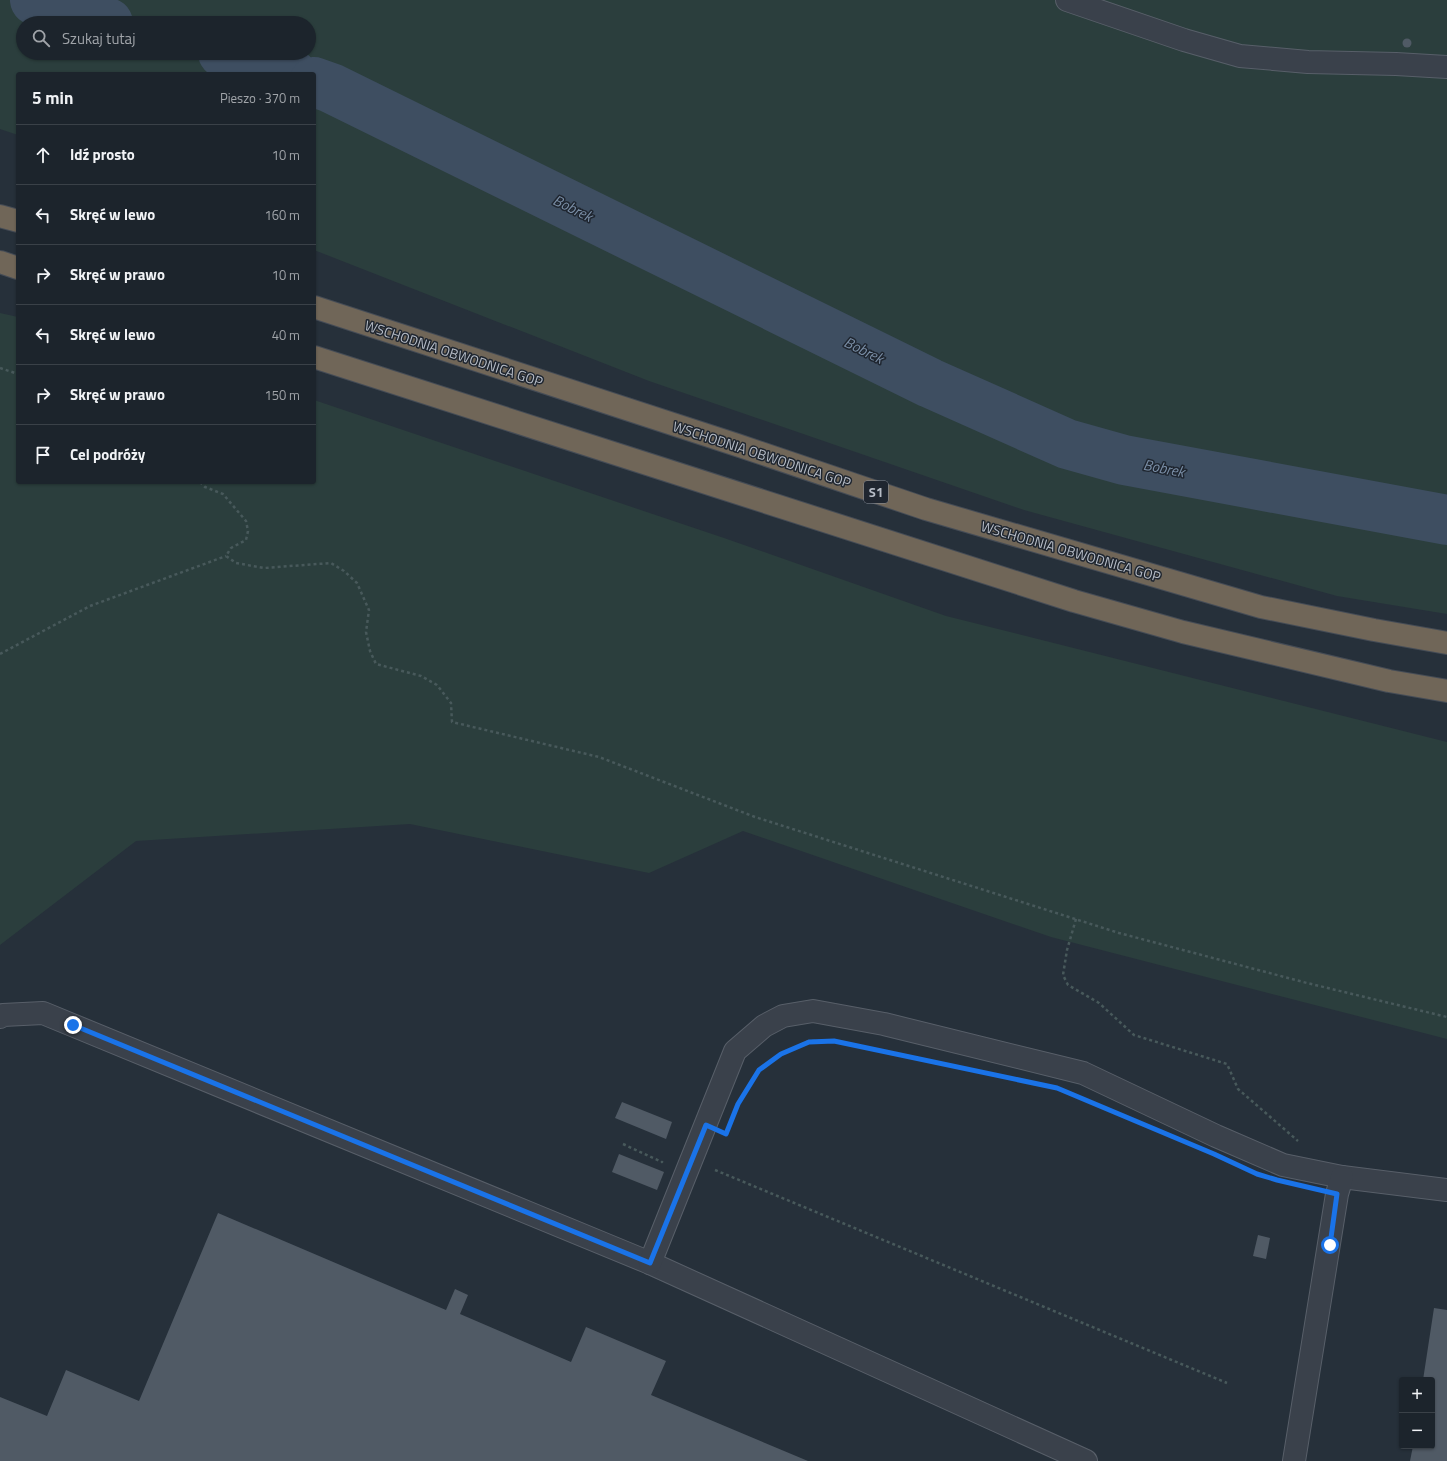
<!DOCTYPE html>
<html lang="pl">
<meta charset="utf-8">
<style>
:root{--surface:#1c242c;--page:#252c34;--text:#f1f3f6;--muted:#a0a4a9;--line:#3a4148}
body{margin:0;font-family:"Titillium Web",sans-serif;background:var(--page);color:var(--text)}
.controls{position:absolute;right:12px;bottom:12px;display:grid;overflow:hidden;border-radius:4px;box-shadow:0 1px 3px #0004}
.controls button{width:36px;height:36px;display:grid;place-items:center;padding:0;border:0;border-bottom:1px solid var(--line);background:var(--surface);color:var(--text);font:20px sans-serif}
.stop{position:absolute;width:12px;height:12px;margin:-9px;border:3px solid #1a73e8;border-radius:50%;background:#fff}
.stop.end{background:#1a73e8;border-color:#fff;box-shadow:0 1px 4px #0008}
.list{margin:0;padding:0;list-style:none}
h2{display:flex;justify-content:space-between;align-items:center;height:52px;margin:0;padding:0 16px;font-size:17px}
h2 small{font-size:13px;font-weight:400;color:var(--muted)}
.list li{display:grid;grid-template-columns:26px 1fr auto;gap:12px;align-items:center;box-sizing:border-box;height:60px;padding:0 16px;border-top:1px solid var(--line)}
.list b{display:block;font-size:15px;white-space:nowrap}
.list em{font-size:13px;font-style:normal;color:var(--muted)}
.icon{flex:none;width:22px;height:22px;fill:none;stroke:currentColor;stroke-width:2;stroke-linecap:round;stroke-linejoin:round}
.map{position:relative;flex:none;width:1447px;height:1461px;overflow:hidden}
.search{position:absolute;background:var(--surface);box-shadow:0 1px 3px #0004;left:16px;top:16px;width:300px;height:44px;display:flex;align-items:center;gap:10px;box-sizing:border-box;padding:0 14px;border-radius:22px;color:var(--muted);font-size:15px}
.panel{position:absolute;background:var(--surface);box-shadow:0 1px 3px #0004;left:16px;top:72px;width:300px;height:412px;border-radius:4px}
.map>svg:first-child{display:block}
</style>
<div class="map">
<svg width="1447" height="1461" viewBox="0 0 1447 1461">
<rect width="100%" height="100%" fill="#26303a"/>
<g fill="#2b3e3d" fill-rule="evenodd">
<path d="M0,0H1447V614L1337,596L1024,510L649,381L314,250V74H18V135L0,129ZM23,23H309V53H23Z"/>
<polygon points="0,313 18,317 18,482 314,482 314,400 724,538 946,616 1447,742 1447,1039 1051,937 743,831 649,873 410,824 136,841 0,945"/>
</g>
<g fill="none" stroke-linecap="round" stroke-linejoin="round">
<g stroke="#3e4e61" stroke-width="50">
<polyline points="35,0 108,23"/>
<polyline points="223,53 259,62 292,74"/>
<polyline points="314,82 331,88 930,383 1067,444 1124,460 1447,520"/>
</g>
</g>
<g fill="#505a65">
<circle cx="1407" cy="43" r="4.5"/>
<polygon points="622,1102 672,1122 666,1139 615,1118"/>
<polygon points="619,1154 664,1172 657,1190 612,1172"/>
<polygon points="218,1213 446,1310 455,1289 468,1295 460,1314 571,1362 586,1327 666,1361 651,1395 808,1461 0,1461 0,1397 47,1416 66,1370 139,1401"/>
<polygon points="1258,1235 1270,1238 1266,1259 1253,1256"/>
<polygon points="1434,1308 1447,1310 1447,1461 1410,1461 1413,1446 1432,1446 1432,1380 1423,1380"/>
</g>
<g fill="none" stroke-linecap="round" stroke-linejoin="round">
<defs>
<g id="minor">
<polyline points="1067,0 1184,40 1240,56 1308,62 1396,64 1447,67"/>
<polyline points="0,1017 3,1015 43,1013 650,1263 1086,1461"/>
<polyline points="650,1263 735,1051 764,1026 783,1016 813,1011 884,1024 1083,1073 1216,1136 1283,1165 1342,1177 1447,1190"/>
<polyline points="1294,1461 1337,1194 1342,1177"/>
</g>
<g id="highway">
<polyline points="0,216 18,221"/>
<polyline points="0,262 18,268"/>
<polyline points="314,307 737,445 926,509 1261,607 1374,630 1447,643"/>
<polyline points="314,357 1074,601 1183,632 1389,681 1447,691"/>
</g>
</defs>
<use href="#minor" stroke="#585f69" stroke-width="24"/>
<use href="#highway" stroke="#454c56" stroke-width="24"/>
<g stroke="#48595b" stroke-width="2.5" stroke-dasharray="3 3" stroke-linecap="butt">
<polyline points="0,368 18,374"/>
<polyline points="200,482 205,487 223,494 246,521 248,531 246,540 231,548 226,556 236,563 264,568 331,563 344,571 357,583 369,610 366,632 370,651 376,664 421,676 437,685 451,703 452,722 599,757 755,817 1119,933 1307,983 1447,1017"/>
<polyline points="0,654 90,606 226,556"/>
<polyline points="1076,919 1067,950 1063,975 1068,985 1099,1003 1134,1035 1227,1064 1238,1089 1298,1141"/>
<polyline points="753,1079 759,1070 781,1054 809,1041 825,1041"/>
<polyline points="623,1144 662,1162 662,1161"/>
<polyline points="715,1170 1227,1383"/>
</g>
<use href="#minor" stroke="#3a414b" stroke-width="22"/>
<use href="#highway" stroke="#706658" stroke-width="22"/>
</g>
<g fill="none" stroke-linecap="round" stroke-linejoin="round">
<polyline stroke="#1a73e8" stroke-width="5" points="73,1025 650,1263 706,1125 726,1134 738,1104 759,1070 781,1054 809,1042 834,1041 1057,1088 1214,1154 1257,1174 1277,1180 1337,1194 1330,1245"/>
</g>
<g text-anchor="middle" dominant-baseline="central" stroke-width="3" stroke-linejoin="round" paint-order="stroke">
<rect fill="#1f2630" stroke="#898f99" stroke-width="1" x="864" y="481" width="24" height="22" rx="3"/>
<g font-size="13" font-weight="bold" fill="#b6bcc6">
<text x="876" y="492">S1</text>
</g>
<g font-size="14" fill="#b6bcc6" stroke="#1f2630">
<text transform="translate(454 353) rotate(18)">WSCHODNIA OBWODNICA GOP</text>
<text transform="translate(762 454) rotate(18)">WSCHODNIA OBWODNICA GOP</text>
<text transform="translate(1071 551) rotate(16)">WSCHODNIA OBWODNICA GOP</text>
</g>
<g font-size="15" font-style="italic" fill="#7a8ea6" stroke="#1f2630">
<text transform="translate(573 208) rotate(26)">Bobrek</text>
<text transform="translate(864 350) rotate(26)">Bobrek</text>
<text transform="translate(1164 468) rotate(11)">Bobrek</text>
</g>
</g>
</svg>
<div class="controls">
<button>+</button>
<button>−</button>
</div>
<div class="stop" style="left:1330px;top:1245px"></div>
<div class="stop end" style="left:73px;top:1025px"></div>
<div class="search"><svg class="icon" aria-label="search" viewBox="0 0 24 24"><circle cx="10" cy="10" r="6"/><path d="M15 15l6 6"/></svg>Szukaj tutaj</div>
<section class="panel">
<h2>5 min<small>Pieszo · 370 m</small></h2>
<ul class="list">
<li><svg class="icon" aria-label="ahead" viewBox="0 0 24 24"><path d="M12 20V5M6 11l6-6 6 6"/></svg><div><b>Idź prosto</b></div><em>10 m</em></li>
<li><svg class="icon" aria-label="left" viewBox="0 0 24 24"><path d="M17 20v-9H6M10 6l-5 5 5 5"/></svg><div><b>Skręć w lewo</b></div><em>160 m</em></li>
<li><svg class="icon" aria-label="right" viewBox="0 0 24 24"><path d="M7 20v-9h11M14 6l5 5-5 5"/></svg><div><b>Skręć w prawo</b></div><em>10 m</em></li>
<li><svg class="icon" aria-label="left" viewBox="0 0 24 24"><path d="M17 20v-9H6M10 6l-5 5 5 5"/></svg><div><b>Skręć w lewo</b></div><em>40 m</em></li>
<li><svg class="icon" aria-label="right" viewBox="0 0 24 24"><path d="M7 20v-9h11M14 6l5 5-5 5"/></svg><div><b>Skręć w prawo</b></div><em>150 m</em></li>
<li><svg class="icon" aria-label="arrive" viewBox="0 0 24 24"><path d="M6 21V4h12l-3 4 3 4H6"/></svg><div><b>Cel podróży</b></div></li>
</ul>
</section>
</div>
